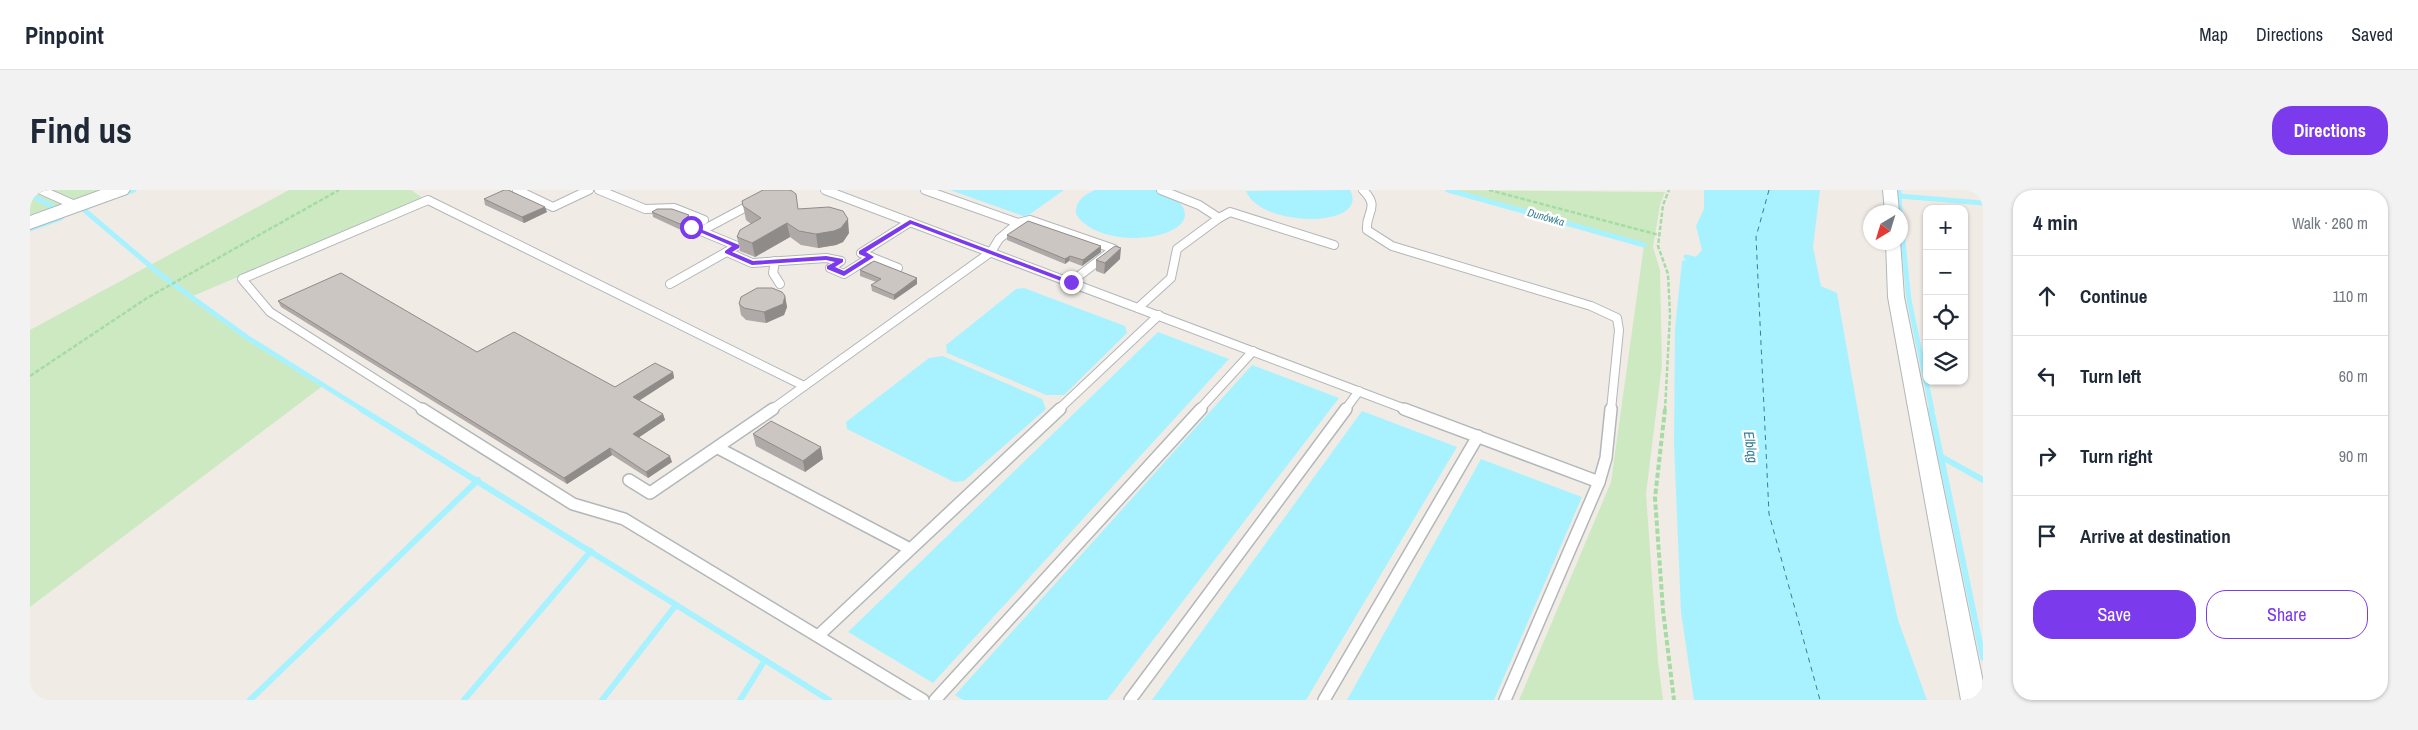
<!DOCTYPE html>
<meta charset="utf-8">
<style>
:root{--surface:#fff;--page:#f2f2f3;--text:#1f2937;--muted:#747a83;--line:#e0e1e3;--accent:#7c3aed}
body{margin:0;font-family:"Archivo Narrow",sans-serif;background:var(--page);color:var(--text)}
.controls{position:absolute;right:15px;top:15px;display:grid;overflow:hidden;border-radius:10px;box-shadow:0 1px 4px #0004}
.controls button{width:45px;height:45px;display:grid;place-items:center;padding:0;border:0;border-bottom:1px solid var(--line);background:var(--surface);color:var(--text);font:25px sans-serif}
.compass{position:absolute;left:1833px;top:15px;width:45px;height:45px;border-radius:50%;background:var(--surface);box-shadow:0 1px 4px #0004;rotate:218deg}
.stop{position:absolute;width:15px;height:15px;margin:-11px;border:4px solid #7c3aed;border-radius:50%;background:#fff}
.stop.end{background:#7c3aed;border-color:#fff;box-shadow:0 1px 5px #0008}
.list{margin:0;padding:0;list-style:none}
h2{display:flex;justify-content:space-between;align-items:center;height:65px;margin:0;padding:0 20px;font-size:21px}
h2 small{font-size:16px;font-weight:400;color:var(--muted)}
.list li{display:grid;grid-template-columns:32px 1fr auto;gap:15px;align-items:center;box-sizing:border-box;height:80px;padding:0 20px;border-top:1px solid var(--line)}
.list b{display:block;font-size:19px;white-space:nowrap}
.list em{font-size:16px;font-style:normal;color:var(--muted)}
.actions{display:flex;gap:10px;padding:15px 20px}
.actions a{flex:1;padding:11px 0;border:1px solid var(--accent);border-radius:20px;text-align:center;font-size:18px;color:var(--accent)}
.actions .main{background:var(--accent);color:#fff}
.icon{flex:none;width:28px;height:28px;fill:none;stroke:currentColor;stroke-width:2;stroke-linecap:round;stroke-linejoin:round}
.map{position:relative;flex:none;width:1953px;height:510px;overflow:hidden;border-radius:20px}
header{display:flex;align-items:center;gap:30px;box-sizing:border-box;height:70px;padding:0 25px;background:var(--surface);border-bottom:1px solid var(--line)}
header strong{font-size:24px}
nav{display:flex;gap:28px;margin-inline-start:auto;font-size:18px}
.intro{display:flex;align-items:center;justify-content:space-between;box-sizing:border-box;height:120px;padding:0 30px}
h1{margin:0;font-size:35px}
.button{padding:12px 22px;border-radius:20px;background:var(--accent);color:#fff;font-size:18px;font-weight:700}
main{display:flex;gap:30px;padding:0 30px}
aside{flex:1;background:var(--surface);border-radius:20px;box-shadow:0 1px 4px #0004}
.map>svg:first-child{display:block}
</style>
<header>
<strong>Pinpoint</strong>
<nav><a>Map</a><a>Directions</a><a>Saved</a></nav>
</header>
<div class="intro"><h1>Find us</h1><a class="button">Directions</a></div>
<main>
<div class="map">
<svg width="1953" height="510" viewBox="0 0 1953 510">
<rect width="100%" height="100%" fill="#f1ebe6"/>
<g fill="#cde9c2">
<polygon points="0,0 82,0 0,30"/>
<polygon points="259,0 381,0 393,8 163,106 218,148 294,195 0,417 0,140"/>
<polygon points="1418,0 1635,2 1630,15 1623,57 1630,80 1632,175 1616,304 1628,471 1633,510 1489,510 1581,292 1614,55"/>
</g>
<g fill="#a8f2ff">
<polygon points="920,0 1034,0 996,27"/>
<path d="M1065,0C1085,0 1107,0 1127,0C1135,1 1144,7 1150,13C1179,48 1071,65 1046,24C1045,11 1054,5 1065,0Z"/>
<path d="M1320,0C1341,38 1231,39 1216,1Z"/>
<polygon points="1674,0 1790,0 1783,57 1791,96 1807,103 1851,351 1868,430 1897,510 1664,510 1651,422 1644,254 1645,139 1652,71 1666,67 1672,60 1666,36 1674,19"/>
<polygon points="994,98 1095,136 1097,143 1034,205 1016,205 917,163 916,155 986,99"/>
<polygon points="1128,142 1199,169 903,493 818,442"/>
<polygon points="913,166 1012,209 1016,219 934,291 924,292 817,239 816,232 899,168"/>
<polygon points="1222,175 1309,208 1077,510 933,510 925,505"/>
<polygon points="1332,221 1427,257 1276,510 1122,510"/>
<polygon points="1451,269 1552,307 1464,510 1317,510"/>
</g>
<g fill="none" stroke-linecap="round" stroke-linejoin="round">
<g stroke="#a8f2ff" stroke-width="5">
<polyline points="1418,0 1614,55"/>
<polyline points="1869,0 1870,22"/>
<polyline points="93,4 104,0"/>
<polyline points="0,5 22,16"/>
<polyline points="1869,6 1953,13"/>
<polyline points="53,19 131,85 218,148 333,220"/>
<polyline points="1870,23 1879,110 1902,220"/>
<polyline points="0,39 31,28"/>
<polyline points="1656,67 1668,70"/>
</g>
<g stroke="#a8f2ff" stroke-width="6">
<polyline points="331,219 799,510"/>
<polyline points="1901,219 1953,468"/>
<polyline points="1910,266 1953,290"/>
<polyline points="220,510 448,290"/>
<polyline points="434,510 561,361"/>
<polyline points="572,510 646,415"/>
<polyline points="710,510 735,470"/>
</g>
<polyline stroke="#337e93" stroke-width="1" stroke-dasharray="5 4.5" stroke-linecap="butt" points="1739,0 1726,47 1739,324 1790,510"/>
<defs>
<g id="lane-far1">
<polyline points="11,0 47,16"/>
<polyline points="487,0 523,17 559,0"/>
<polyline points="569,0 615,19 644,18 674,30 661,37 707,56 640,94"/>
<polyline points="795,0 1378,220"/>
<path d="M1333,0C1351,18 1335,22 1337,40L1362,56L1561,116L1587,128L1589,140L1581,220"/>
<polyline points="1189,28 1200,22 1304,55"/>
<polyline points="988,33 1000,30 1084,59 1041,92"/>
<polyline points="671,41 748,0"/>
<polyline points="697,62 722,73 796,68 811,71 800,78 814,84 841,67"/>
<polyline points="745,71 743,83 750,94"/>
<polyline points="868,78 831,63 880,32"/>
<polyline points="1108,118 1141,88 1147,59 1189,28 1169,15 1131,0"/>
<polyline points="394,220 240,122 212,89 398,10 774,196"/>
<polyline points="741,220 961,62 969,49 988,33 895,0"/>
<polyline points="1028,220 1129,125"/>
<polyline points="1169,220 1223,161"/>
<polyline points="1315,220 1329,201"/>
</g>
<g id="lane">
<polyline points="392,219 543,314 594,329 893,510"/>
<polyline points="1374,219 1569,292"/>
<polyline points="688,258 880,359"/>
<polyline points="599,290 620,303 743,219"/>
<polyline points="789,445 1030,219"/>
<polyline points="905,510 1171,219"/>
<polyline points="1100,510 1316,219"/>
<polyline points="1294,510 1448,246"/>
<polyline points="1475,510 1569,292 1576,268 1581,219"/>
</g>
<g id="street">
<polygon points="1853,0 1867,0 1869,22 1855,22"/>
<polygon points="1870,50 1874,107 1953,492 1953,510 1931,510 1858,107 1856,52 1870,52"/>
</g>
<polygon id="secondary" points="71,0 100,0 97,4 0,39 0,26"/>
</defs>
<use href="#lane-far1" stroke="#b2b7b9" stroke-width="10"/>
<use href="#lane" stroke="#b2b7b9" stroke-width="14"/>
<use href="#street" stroke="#b2b7b9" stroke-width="2"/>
<use href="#secondary" stroke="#b0b6ba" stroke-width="2"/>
<g stroke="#a5dca4" stroke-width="2.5" stroke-dasharray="4.5 2" stroke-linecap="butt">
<polyline points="1459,0 1629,45"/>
<polyline points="0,186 117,108 309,0"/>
<polyline points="1635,220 1640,125 1638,84 1628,56 1633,15 1639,0"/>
</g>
<polyline stroke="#a5dca4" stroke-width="4" stroke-dasharray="5.5 2.5" stroke-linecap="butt" points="1635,219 1625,308 1633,420 1644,510"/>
<use href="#lane-far1" stroke="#fff" stroke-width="8"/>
<use href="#lane" stroke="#fff" stroke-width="11"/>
<use href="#street" fill="#fff" fill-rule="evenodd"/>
<use href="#secondary" fill="#fff" fill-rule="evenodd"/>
</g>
<g fill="#afaaa8">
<polygon points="454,9 517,22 494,33 455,15"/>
<polygon points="712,11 768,19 819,43 813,52 806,55 788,58 771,55 760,47 725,67 710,61 707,47 721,34 716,30"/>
<polygon points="622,22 660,31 651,40 623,27"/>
<polygon points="977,45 1071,56 1071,62 1052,76 1039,71 1035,74 977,50"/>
<polygon points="1090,69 1074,84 1066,81 1066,70"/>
<polygon points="830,80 887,88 887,94 864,110 842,101 841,95 846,92 830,86"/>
<polygon points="755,106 757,117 754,125 736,133 716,130 711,125 709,114"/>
<polygon points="248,111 585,197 643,182 644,188 609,211 633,224 635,230 609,247 642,272 618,288 582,265 537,294 251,117"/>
<polygon points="723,244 793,269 775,282 726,256"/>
</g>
<g fill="#8f8b88">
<polygon points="515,17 517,22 494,33 492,27"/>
<polygon points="659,25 660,31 651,40 650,34"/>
<polygon points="818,29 819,43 813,52 806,55 788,58 786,44"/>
<polygon points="757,33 760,47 725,67 722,53"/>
<polygon points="1071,56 1071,62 1052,76 1053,70"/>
<polygon points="1091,58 1090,69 1074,84 1075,73"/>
<polygon points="1040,66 1039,71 1035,74 1035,69"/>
<polygon points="887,88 887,94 864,110 864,105"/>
<polygon points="755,106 757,117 754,125 736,133 734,122"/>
<polygon points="643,182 644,188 605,213 603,207"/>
<polygon points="633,224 635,230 605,250 603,244"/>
<polygon points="791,257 793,269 775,282 773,271"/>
<polygon points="580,258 582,265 537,294 534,288"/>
<polygon points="640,266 642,272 618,288 616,282"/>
</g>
<g fill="#ccc6c3" stroke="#8f8b88">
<polygon points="474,0 478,0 515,17 492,27 454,9"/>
<polygon points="733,0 759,0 762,1 766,4 768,19 799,17 813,21 818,29 811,38 804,41 786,44 769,41 757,33 722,53 707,47 710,40 731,28 713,16 712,11"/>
<polygon points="627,19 642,19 659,25 650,34 622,22"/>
<polygon points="998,31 1071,56 1053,70 1040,66 1035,69 977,45"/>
<polygon points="1085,56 1091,58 1075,73 1066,70"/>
<polygon points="844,71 887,88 864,105 841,95 851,89 830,80"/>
<polygon points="311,83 447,162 484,142 585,197 625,173 643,182 603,207 633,224 603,244 640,266 616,282 580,258 534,288 248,111"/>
<polygon points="727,98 742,98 752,102 755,106 753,114 734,122 714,118 709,114 711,107"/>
<polygon points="741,231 791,257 773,271 723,244"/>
</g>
<polygon fill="#7c3aed" points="880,30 1044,92 1039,94 881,34 836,62 844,67 814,86 797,79 797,76 805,72 796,70 722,75 695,63 695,61 702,56 658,37 663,36 709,55 709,58 702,62 723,71 796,66 813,69 813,72 805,77 814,81 836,67 829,64 829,61"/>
<g text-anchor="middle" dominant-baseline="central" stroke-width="5" stroke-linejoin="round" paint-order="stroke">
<g font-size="11" font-style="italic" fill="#337e93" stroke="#fff">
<text transform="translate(1516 27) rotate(16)">Dunówka</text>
</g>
<g font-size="14" font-style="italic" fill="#337e93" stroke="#fff">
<text transform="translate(1721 257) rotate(82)">Elbląg</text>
</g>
</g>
</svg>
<div class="controls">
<button>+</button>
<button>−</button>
<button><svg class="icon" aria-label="locate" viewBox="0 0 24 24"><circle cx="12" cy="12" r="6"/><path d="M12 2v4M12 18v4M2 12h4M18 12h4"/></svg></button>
<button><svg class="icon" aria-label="layers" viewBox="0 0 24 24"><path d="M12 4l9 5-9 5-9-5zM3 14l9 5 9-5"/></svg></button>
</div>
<svg class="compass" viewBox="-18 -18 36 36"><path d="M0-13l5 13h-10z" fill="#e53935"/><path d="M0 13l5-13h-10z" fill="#747a83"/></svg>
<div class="stop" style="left:661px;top:37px"></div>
<div class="stop end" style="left:1041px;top:92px"></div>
</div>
<aside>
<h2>4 min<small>Walk · 260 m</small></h2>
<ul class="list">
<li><svg class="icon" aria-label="ahead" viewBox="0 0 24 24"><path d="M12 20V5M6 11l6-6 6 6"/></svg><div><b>Continue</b></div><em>110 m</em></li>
<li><svg class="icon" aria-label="left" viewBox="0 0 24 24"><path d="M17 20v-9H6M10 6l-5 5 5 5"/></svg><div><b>Turn left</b></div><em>60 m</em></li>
<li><svg class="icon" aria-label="right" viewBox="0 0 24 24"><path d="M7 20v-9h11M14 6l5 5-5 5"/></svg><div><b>Turn right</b></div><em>90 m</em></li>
<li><svg class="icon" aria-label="arrive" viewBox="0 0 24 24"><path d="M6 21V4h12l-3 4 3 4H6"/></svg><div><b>Arrive at destination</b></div></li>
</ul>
<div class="actions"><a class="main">Save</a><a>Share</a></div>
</aside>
</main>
